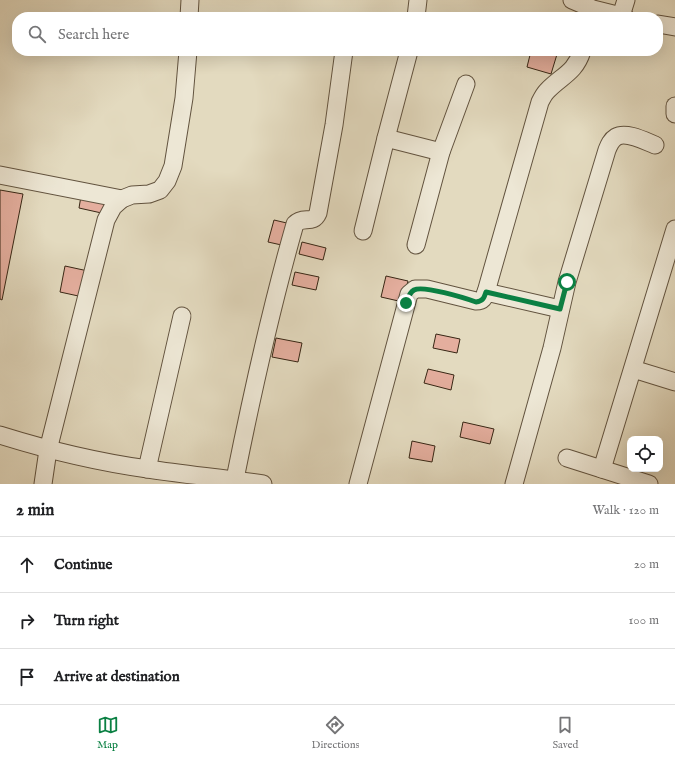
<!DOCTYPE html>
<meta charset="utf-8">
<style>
:root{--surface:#fff;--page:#f2f2f2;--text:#202124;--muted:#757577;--line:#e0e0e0;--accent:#0b8043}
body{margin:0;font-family:"IM FELL English",serif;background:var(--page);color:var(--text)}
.controls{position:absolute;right:12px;bottom:12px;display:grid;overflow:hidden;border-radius:8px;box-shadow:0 4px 16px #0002}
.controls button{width:36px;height:36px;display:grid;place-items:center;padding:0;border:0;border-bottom:1px solid var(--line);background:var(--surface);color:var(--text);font:20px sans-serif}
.stop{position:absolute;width:12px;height:12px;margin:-9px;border:3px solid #0b8043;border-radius:50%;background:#fff}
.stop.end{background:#0b8043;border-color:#fff;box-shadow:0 1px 4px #0008}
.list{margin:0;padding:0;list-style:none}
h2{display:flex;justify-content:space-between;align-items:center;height:52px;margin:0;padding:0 16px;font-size:17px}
h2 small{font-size:13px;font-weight:400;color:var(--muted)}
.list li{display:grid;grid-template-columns:26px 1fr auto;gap:12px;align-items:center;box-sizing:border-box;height:56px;padding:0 16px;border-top:1px solid var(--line)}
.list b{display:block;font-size:15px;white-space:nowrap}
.list em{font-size:13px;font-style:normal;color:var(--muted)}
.icon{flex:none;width:22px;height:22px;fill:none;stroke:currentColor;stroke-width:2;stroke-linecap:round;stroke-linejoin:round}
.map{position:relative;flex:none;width:675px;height:484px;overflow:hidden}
.search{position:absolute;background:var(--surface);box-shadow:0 4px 16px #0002;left:12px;right:12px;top:12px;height:44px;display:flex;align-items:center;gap:10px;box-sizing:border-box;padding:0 14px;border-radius:16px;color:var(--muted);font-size:15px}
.sheet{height:220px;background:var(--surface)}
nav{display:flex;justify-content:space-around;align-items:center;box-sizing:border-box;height:56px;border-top:1px solid var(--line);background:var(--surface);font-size:11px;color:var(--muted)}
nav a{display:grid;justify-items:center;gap:2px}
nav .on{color:var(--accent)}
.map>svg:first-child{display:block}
</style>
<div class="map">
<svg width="675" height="484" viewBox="0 0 675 484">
<rect width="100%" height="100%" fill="#e3dabf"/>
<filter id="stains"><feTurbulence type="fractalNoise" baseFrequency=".005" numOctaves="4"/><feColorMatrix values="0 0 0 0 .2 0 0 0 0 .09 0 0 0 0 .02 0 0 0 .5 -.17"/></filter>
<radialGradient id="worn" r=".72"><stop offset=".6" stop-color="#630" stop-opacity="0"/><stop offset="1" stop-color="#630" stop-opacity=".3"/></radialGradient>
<g fill="#e4ae9e" stroke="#372614">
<polygon points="531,51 558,51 551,74 527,67"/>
<polygon points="0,190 23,194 2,300 0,299"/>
<polygon points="81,196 109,201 106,214 79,208"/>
<polygon points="274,220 291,224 286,246 268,242"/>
<polygon points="302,242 326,248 323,260 299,254"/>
<polygon points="65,266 88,271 83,297 60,292"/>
<polygon points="295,272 319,277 316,290 292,285"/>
<polygon points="386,276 408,281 403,302 381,297"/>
<polygon points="436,334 460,339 457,353 433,348"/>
<polygon points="276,338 302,343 298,362 272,357"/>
<polygon points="428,369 454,375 451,390 424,383"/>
<polygon points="463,422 494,429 490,444 460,437"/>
<polygon points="412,441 435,446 432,462 409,458"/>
</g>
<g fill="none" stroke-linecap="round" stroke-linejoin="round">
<defs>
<g id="minor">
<polyline points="572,0 593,9 625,17"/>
<polyline points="621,16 626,0"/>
<polyline points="189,17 190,0"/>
<polyline points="416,17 418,0"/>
<polyline points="658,24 675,27"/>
<polyline points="675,106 675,114"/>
<polyline points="386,138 441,152"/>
<polyline points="0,175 122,199"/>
<polyline points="363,231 386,138 409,51"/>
<polyline points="416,245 441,152 466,84"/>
<path d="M486,292L540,102C542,98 544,94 547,91C561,76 575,73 582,51"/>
<polyline points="633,369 675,382"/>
<path d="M0,435C48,450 98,462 148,469C186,475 225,478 263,484"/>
<polyline points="567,458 649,484"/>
<polyline points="147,469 182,316"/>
<polyline points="602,469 675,229"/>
<path d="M235,479C252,394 271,308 295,224C303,215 313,225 318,213L334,125L344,51"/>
<polyline points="43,484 48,450 106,220 113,207 122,199 132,195 149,194 160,190 167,181 173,166 184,98 188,51"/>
<path d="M358,484L409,294L415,289H427L476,301C483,301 484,298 486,292L560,309"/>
<path d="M514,484L552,348L567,282L607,150C609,145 611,140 616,137C626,131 645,141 655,145"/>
</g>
</defs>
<use href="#minor" stroke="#62533f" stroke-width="19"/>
<use href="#minor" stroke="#ede7d5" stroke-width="17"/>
</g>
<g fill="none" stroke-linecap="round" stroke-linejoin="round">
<path stroke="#0b8043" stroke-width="5" d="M406,303C408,298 409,293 414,290C423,285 465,298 476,302C483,301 484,298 486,292L560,309L567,282"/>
</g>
<rect width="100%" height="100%" filter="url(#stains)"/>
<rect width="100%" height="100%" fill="url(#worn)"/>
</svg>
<div class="controls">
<button><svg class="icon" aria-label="locate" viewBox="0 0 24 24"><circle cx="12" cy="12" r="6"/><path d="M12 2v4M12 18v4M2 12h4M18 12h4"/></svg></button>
</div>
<div class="stop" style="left:567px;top:282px"></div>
<div class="stop end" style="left:406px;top:303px"></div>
<div class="search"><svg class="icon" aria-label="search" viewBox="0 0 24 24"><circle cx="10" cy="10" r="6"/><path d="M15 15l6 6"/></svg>Search here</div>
</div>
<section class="sheet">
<h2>2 min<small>Walk · 120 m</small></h2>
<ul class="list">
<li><svg class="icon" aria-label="ahead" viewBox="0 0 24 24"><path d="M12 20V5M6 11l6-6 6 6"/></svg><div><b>Continue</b></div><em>20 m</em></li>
<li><svg class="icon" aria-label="right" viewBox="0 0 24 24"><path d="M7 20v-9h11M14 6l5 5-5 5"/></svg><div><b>Turn right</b></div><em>100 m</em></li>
<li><svg class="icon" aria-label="arrive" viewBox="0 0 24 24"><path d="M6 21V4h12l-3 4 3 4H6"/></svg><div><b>Arrive at destination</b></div></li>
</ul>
</section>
<nav>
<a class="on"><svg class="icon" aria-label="map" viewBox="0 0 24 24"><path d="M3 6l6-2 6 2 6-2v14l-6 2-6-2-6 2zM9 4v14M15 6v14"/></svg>Map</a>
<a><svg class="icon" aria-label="directions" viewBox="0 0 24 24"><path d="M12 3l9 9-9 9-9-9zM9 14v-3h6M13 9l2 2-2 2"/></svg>Directions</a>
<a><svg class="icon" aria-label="saved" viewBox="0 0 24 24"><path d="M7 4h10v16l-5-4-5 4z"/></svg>Saved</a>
</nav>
